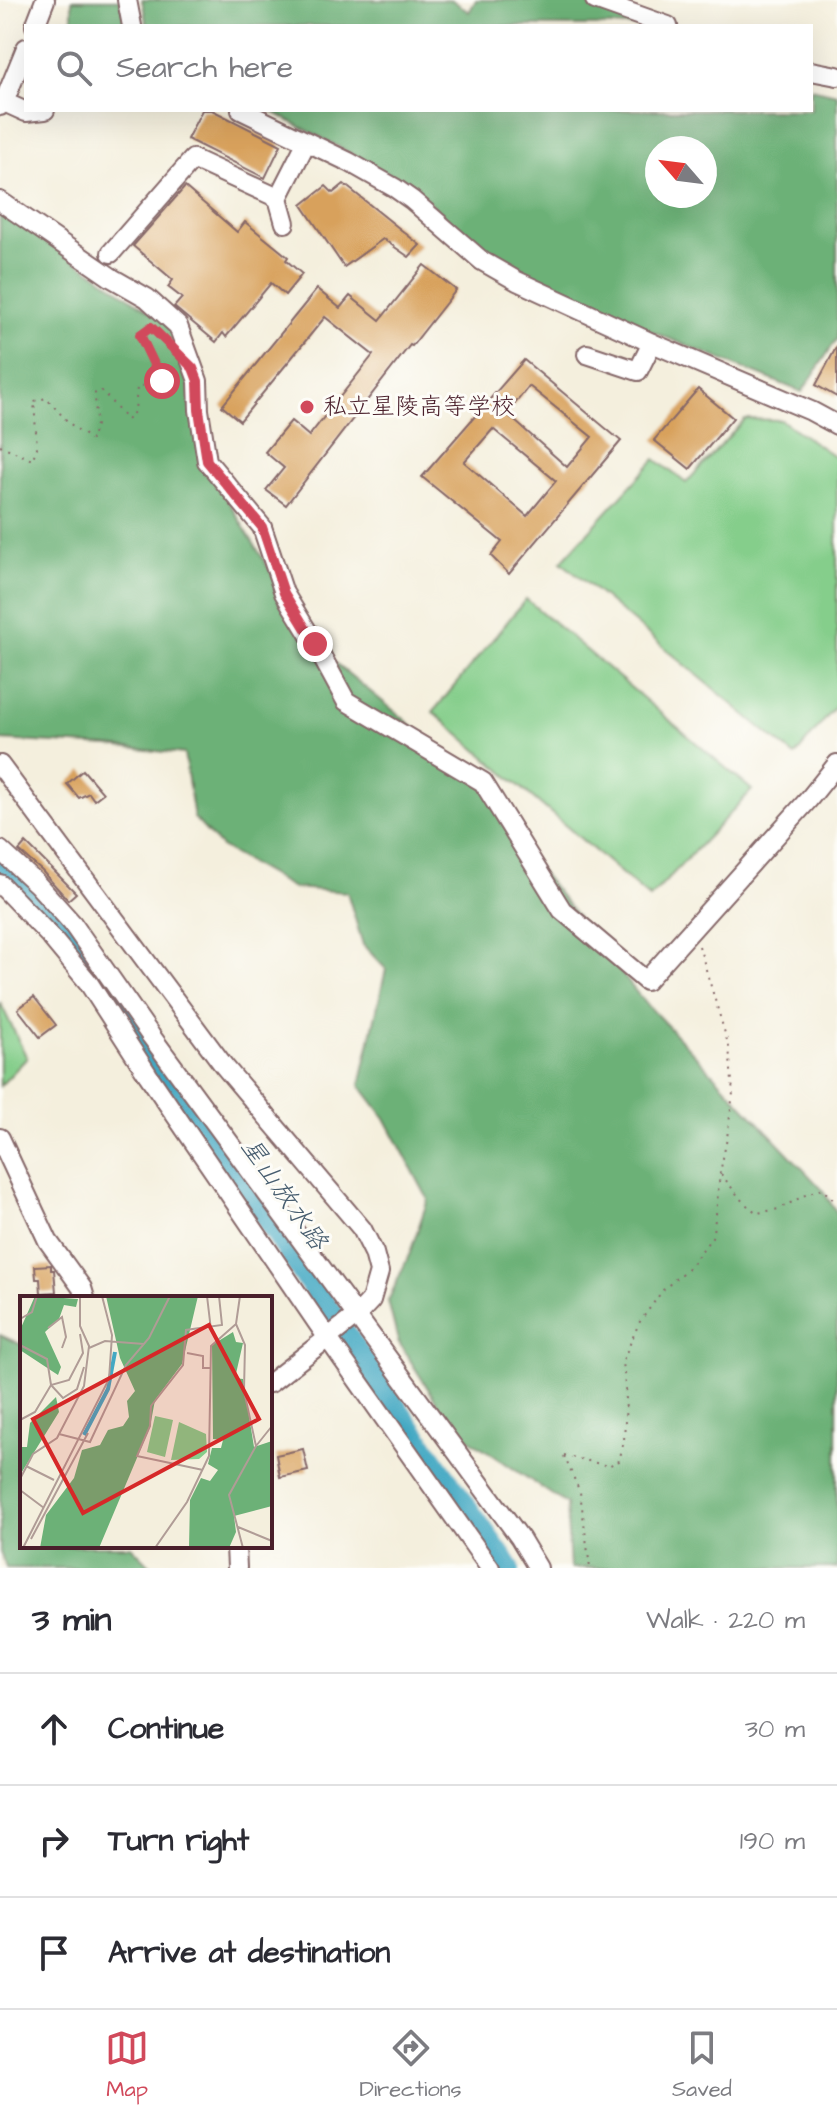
<!DOCTYPE html>
<meta charset="utf-8">
<style>
:root{--surface:#fff;--page:#f7f7f7;--text:#2b2b33;--muted:#7c7c81;--line:#e1e1e2;--accent:#d1495b}
body{margin:0;font-family:"Architects Daughter","Klee One",sans-serif;background:var(--page);color:var(--text)}
.compass{position:absolute;left:645px;top:136px;width:72px;height:72px;border-radius:50%;background:var(--surface);box-shadow:0 8px 32px #0002;rotate:298deg}
.stop{position:absolute;width:24px;height:24px;margin:-18px;border:6px solid #d1495b;border-radius:50%;background:#fff}
.stop.end{background:#d1495b;border-color:#fff;box-shadow:0 2px 8px #0008}
.list{margin:0;padding:0;list-style:none}
h2{display:flex;justify-content:space-between;align-items:center;height:104px;margin:0;padding:0 32px;font-size:34px}
h2 small{font-size:26px;font-weight:400;color:var(--muted)}
.list li{display:grid;grid-template-columns:52px 1fr auto;gap:24px;align-items:center;box-sizing:border-box;height:112px;padding:0 32px;border-top:2px solid var(--line)}
.list b{display:block;font-size:30px;white-space:nowrap}
.list em{font-size:26px;font-style:normal;color:var(--muted)}
.icon{flex:none;width:44px;height:44px;fill:none;stroke:currentColor;stroke-width:2;stroke-linecap:round;stroke-linejoin:round}
.map{position:relative;flex:none;width:837px;height:1568px;overflow:hidden}
.search{position:absolute;background:var(--surface);box-shadow:0 8px 32px #0002;left:24px;right:24px;top:24px;height:88px;display:flex;align-items:center;gap:20px;box-sizing:border-box;padding:0 28px;border-radius:0px;color:var(--muted);font-size:30px}
.sheet{height:440px;background:var(--surface)}
nav{display:flex;justify-content:space-around;align-items:center;box-sizing:border-box;height:112px;border-top:2px solid var(--line);background:var(--surface);font-size:22px;color:var(--muted)}
nav a{display:grid;justify-items:center;gap:4px}
nav .on{color:var(--accent)}
.map>svg:first-child{display:block}
</style>
<div class="map">
<svg width="837" height="1568" viewBox="0 0 837 1568">
<rect width="100%" height="100%" fill="#fdfcf7"/>
<filter id="ink" filterUnits="userSpaceOnUse"><feTurbulence type="fractalNoise" baseFrequency=".0125" numOctaves="2"/><feDisplacementMap in="SourceGraphic" scale="16" xChannelSelector="R" yChannelSelector="G"/><feConvolveMatrix kernelMatrix="1 2 1 2 8 2 1 2 1" color-interpolation-filters="sRGB"/></filter>
<filter id="wash" filterUnits="userSpaceOnUse"><feTurbulence type="fractalNoise" baseFrequency=".006" numOctaves="4" result="noise"/><feDisplacementMap in="SourceGraphic" scale="32" xChannelSelector="R" yChannelSelector="G"/><feGaussianBlur stdDeviation="1.8" result="paint"/><feColorMatrix in="noise" values="0 0 0 0 0 0 0 0 0 0 0 0 0 0 0 0 0 1.4 0 .05"/><feComposite in="paint" operator="in"/></filter>
<g filter="url(#wash)">
<rect width="100%" height="100%" fill="#f4efdd"/>
<g fill="#85ce8b" stroke="#68765b" stroke-width="2">
<polygon points="745,419 781,420 837,458 837,705 795,756 561,562 655,459 686,483"/>
<polygon points="526,599 752,790 650,898 433,712"/>
<polygon points="0,1002 27,1058 0,1086"/>
</g>
<g fill="#6cb177" stroke="#5b6851" stroke-width="2" fill-rule="evenodd">
<polygon points="72,0 120,0 125,26 72,26"/>
<polygon points="142,0 452,0 469,12 476,0 580,0 643,26 147,26"/>
<path d="M811,88L837,94V339L802,392L563,296L484,252L412,186L269,110H811ZM657,148H705V196H657Z"/>
<polygon points="0,213 99,276 172,327 193,368 203,460 318,649 490,789 502,822 641,998 822,1189 837,1213 837,1568 570,1568 566,1504 453,1428 398,1341 388,1301 410,1253 428,1199 385,1118 360,1085 386,969 363,945 347,892 293,888 221,847 194,818 184,754 109,746 0,740"/>
<polygon points="0,1335 22,1345 22,1546 131,1546 153,1568 6,1568 0,1552"/>
</g>
<g fill="none" stroke-linecap="round" stroke-linejoin="round">
<polyline stroke="#43a8c3" stroke-width="24" points="0,863 33,895 73,939 139,1036 221,1150 365,1364 508,1568"/>
</g>
<g id="blocks">
<g fill="#d8a15c" fill-rule="evenodd">
<polygon points="202,110 212,110 281,145 265,178 187,139"/>
<polygon points="344,184 420,245 409,257 383,239 344,267 302,205 326,186 333,193"/>
<polygon points="185,187 237,232 245,222 288,257 286,260 302,274 285,295 271,283 226,337 223,333 216,342 174,307 182,298 168,287 173,280 133,246"/>
<polygon points="424,265 456,290 412,346 410,345 286,505 266,490 284,468 265,452 291,421 309,436 373,355 325,317 240,421 222,406 317,289 340,308 350,296 380,320"/>
<polygon points="837,346 837,397 816,385"/>
<path d="M524,360L621,441L509,574L491,556L502,542L422,477ZM529,386L592,437L567,467L507,414ZM493,429L556,481L527,516L464,462Z"/>
<polygon points="698,389 733,418 690,469 654,440"/>
<polygon points="83,770 103,793 94,800 89,793 79,798 67,784"/>
<polygon points="26,843 76,893 68,900 42,871 19,851"/>
<polygon points="34,997 56,1025 40,1037 18,1009"/>
<polygon points="35,1266 51,1265 51,1270 54,1270 56,1292 41,1293 40,1279 36,1279"/>
<polygon points="303,1449 308,1471 280,1477 276,1455"/>
</g>
</g>
</g>
<g filter="url(#ink)">
<use href="#blocks" fill-opacity="0" stroke="#866869" stroke-width="2"/>
<g fill="none" stroke-linecap="round" stroke-linejoin="round">
<defs>
<g id="minor">
<polyline points="127,0 132,26"/>
<polyline points="595,0 668,26"/>
<polyline points="35,26 45,0"/>
<polyline points="811,71 837,76"/>
<polyline points="4,102 26,112 45,110"/>
<polyline points="0,106 4,102 26,48"/>
<polyline points="241,110 349,162 395,188 412,200 482,261 517,281 652,343 811,411 837,425"/>
<polyline points="278,198 285,223"/>
<polyline points="0,201 112,278 147,298 178,326 198,381 199,410 207,461 262,527 284,593 315,644 346,701 483,782 562,910 646,981 809,799 837,764"/>
<polyline points="111,253 193,159 278,198 306,143"/>
<polyline points="587,354 638,371 652,343"/>
<polyline points="0,765 224,1066 362,1229 374,1253 379,1272 371,1300 357,1315 270,1383"/>
<polyline points="0,850 37,884 72,923 151,1036 520,1538 538,1568"/>
<polyline points="0,884 49,935 88,982 148,1075 327,1337 490,1568"/>
<polyline points="0,1138 48,1241 82,1288 85,1298"/>
<polyline points="236,1546 237,1568"/>
</g>
</defs>
<use href="#minor" stroke="#866869" stroke-width="22"/>
<g stroke="#866869" stroke-width="2" stroke-dasharray="2 6" stroke-linecap="butt">
<polyline points="0,445 32,460 37,448 34,401 46,398 69,423 91,440 96,425 95,392 102,391 127,420 135,411 137,387 162,381 140,335 151,327 167,342"/>
<polyline points="721,1174 743,1202 757,1213 779,1209 809,1193 822,1189 837,1203"/>
<polyline points="564,1455 608,1466 619,1461 624,1441 626,1401 623,1360 639,1323 663,1290 691,1265 712,1237 716,1214 720,1173 727,1138 733,1093 729,1047 699,946"/>
<polyline points="564,1456 580,1492 590,1568"/>
</g>
<use href="#minor" stroke="#fff" stroke-width="18"/>
</g>
</g>
<g fill="none" stroke-linecap="round" stroke-linejoin="round" filter="url(#ink)">
<polyline stroke="#d1495b" stroke-width="10" points="162,381 140,335 151,327 193,368 198,381 199,410 207,461 262,527 284,593 315,644"/>
</g>
<circle fill="#d1495b" stroke="#fdfcf7" stroke-width="3" cx="307" cy="407" r="8"/>
<g text-anchor="middle" dominant-baseline="central" stroke-width="6" stroke-linejoin="round" paint-order="stroke">
<g font-size="24" fill="#4a1f2b" stroke="#fdfcf7" text-anchor="start">
<text x="323" y="407">私立星陵高等学校</text>
</g>
<g font-size="26" font-style="italic" fill="#475d6f" stroke="#fdfcf7">
<text transform="translate(284 1194) rotate(55)">星山放水路</text>
</g>
</g>
<g transform="translate(20 1296)">
<rect width="252" height="252" fill="#f4efdd"/>
<path d="M135,120L153,124L145,161L127,156ZM159,126L186,138L187,156L179,163L151,164Z" fill="#85ce8b"/>
<path d="M15,0L58,3L56,11L44,9L39,23L25,36L41,71L38,79L0,54V34ZM86,0H178L162,68L135,104L130,131L79,252H20L26,219L54,182L62,154L80,149L88,134L103,130L109,121L107,105L115,95L100,62ZM213,36L216,46L223,47L215,82L223,83L234,151L252,145V210L214,220L216,236L209,252H169L170,204L181,182L190,185L198,174L188,168L192,152H201L203,144L193,143L192,49ZM36,101L39,116L0,179V151H7L10,127Z" fill="#6cb177"/>
<path fill="none" stroke="#43a8c3" stroke-width="4" d="M64,139L88,93L95,56"/>
<path fill="none" stroke="#b09c96" stroke-width="2" d="M187,0L191,34M0,23L12,16L17,0M216,28L225,49L224,95L236,150L209,199L223,252M28,32L42,21L46,41L42,52M0,49L27,63L31,89L43,102L57,93L64,71M69,52L85,45L124,48M167,57L183,60V72H191M0,124L15,116L31,89L49,84L63,57L60,38M39,138L70,146L106,69L129,42L150,0M236,150L252,130M6,170L34,184M183,174L117,160L130,130L131,110L163,69L166,34L202,29L199,0M0,183L13,158L37,142L64,90L69,50L60,30V0M0,194L24,212M218,231L252,245M11,243L68,137M3,252L89,83L92,39L82,0M135,252L167,206L189,160L191,50L216,28L220,0"/>
<path fill="#d62828" fill-opacity="0.15" stroke="#d62828" stroke-width="4" d="M189,29L239,123L63,217L13,123Z"/>
<rect width="252" height="252" fill="none" stroke="#4a1f2b" stroke-width="4"/>
</g>
</svg>
<svg class="compass" viewBox="-18 -18 36 36"><path d="M0-13l5 13h-10z" fill="#e53935"/><path d="M0 13l5-13h-10z" fill="#7c7c81"/></svg>
<div class="stop" style="left:162px;top:381px"></div>
<div class="stop end" style="left:315px;top:644px"></div>
<div class="search"><svg class="icon" aria-label="search" viewBox="0 0 24 24"><circle cx="10" cy="10" r="6"/><path d="M15 15l6 6"/></svg>Search here</div>
</div>
<section class="sheet">
<h2>3 min<small>Walk · 220 m</small></h2>
<ul class="list">
<li><svg class="icon" aria-label="ahead" viewBox="0 0 24 24"><path d="M12 20V5M6 11l6-6 6 6"/></svg><div><b>Continue</b></div><em>30 m</em></li>
<li><svg class="icon" aria-label="right" viewBox="0 0 24 24"><path d="M7 20v-9h11M14 6l5 5-5 5"/></svg><div><b>Turn right</b></div><em>190 m</em></li>
<li><svg class="icon" aria-label="arrive" viewBox="0 0 24 24"><path d="M6 21V4h12l-3 4 3 4H6"/></svg><div><b>Arrive at destination</b></div></li>
</ul>
</section>
<nav>
<a class="on"><svg class="icon" aria-label="map" viewBox="0 0 24 24"><path d="M3 6l6-2 6 2 6-2v14l-6 2-6-2-6 2zM9 4v14M15 6v14"/></svg>Map</a>
<a><svg class="icon" aria-label="directions" viewBox="0 0 24 24"><path d="M12 3l9 9-9 9-9-9zM9 14v-3h6M13 9l2 2-2 2"/></svg>Directions</a>
<a><svg class="icon" aria-label="saved" viewBox="0 0 24 24"><path d="M7 4h10v16l-5-4-5 4z"/></svg>Saved</a>
</nav>
